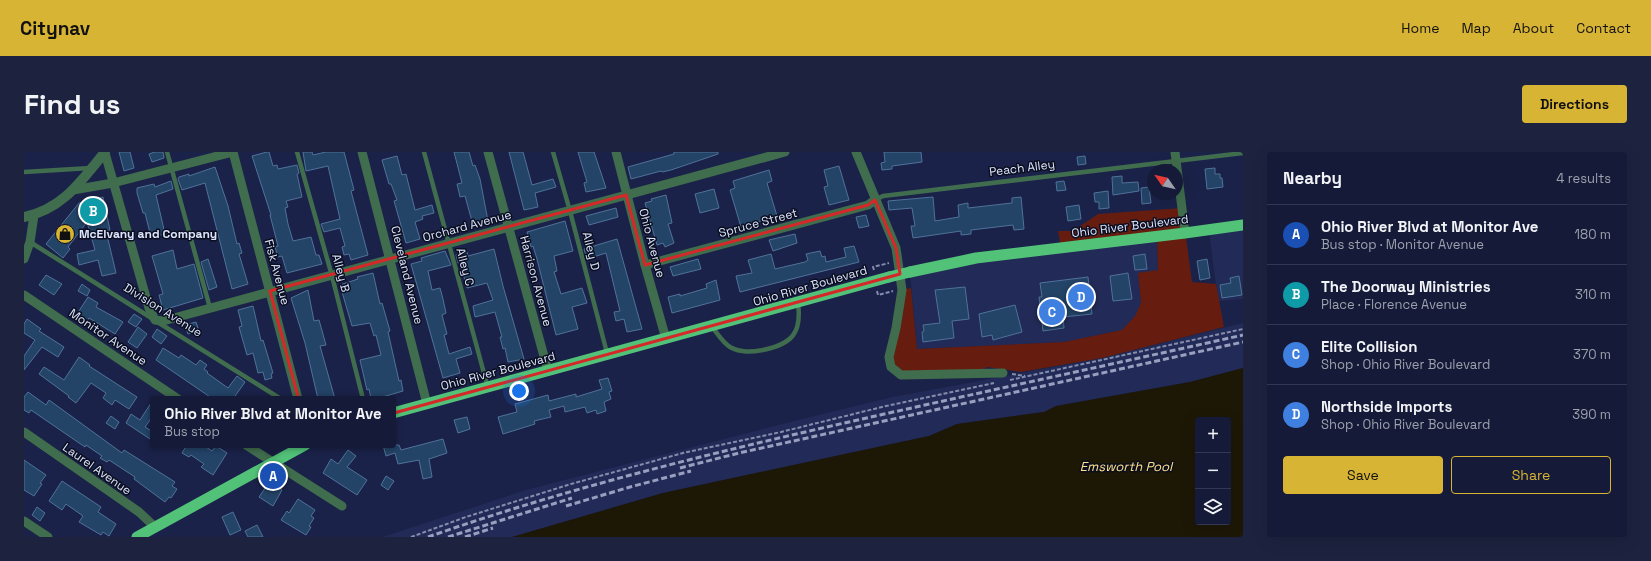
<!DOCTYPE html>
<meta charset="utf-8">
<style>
:root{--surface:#141a37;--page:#1d233f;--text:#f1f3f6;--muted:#9da1ad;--line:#333852;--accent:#d8b434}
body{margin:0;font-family:"Space Grotesk",sans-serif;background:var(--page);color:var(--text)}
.controls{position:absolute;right:12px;bottom:12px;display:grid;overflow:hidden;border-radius:4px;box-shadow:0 4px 16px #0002}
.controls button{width:36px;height:36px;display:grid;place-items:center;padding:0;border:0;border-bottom:1px solid var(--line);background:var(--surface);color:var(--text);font:20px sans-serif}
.compass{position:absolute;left:1123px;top:12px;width:36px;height:36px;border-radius:50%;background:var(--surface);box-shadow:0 4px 16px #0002;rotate:304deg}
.you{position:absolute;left:495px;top:239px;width:14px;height:14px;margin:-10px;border:3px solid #fff;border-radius:50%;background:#1a73e8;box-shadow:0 0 0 6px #1a73e833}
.badge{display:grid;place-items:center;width:26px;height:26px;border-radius:50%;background:var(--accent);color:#fff;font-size:13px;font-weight:700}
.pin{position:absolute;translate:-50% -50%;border:2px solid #fff;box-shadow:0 1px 4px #0006}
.popup{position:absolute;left:126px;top:244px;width:246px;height:52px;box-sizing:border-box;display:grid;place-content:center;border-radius:4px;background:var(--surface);filter:drop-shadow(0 1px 3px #0005);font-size:13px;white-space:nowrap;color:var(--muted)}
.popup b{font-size:15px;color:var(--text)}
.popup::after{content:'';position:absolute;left:50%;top:100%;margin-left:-8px;border:8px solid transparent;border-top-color:var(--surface)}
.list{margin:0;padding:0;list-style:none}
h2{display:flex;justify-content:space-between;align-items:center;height:52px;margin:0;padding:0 16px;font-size:17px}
h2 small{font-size:13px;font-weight:400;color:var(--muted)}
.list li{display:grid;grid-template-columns:26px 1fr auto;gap:12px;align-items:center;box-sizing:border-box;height:60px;padding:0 16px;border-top:1px solid var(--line)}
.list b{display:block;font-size:15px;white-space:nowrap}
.list p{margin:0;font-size:13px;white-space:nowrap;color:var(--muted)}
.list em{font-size:13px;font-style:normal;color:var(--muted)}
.actions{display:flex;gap:8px;padding:12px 16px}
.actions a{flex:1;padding:9px 0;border:1px solid var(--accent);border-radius:4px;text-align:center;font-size:14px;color:var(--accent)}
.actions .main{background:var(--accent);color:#111}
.icon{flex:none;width:22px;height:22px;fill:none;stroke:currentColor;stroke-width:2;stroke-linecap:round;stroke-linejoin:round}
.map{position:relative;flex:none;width:1219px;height:385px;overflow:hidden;border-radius:4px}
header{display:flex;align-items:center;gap:24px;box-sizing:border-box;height:56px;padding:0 20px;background:var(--accent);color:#111}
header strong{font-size:19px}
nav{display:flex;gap:22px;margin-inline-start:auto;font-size:14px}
.intro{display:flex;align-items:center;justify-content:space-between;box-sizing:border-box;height:96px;padding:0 24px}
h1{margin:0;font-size:28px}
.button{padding:10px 18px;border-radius:4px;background:var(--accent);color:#111;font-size:14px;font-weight:700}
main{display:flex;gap:24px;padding:0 24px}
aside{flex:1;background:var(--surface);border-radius:4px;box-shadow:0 4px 16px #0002}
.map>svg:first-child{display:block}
</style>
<header>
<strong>Citynav</strong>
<nav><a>Home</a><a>Map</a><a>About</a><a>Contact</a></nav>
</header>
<div class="intro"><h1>Find us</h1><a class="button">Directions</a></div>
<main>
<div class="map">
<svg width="1219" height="385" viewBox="0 0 1219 385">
<rect width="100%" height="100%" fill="#1b2249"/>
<g fill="#222b57">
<polygon points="1219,73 1219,147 1194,149 1185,78"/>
<polygon points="1133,85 1134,118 1114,122 1117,151 1111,164 1098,178 1040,190 893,197 886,120"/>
<polygon points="1219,171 1219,216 1166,230 1032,254 1020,260 933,272 905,284 639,341 488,385 359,385 502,338 770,269 869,245 1078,206"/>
</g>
<polygon fill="#661d10" points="1158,56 1168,130 1192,132 1200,175 1078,206 997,220 963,215 956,220 888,223 867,215 878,138 887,136 893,197 1040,190 1098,178 1111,164 1117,151 1114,121 1134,118 1133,85 1037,96 1034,79 1049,79 1074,62"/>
<path fill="#1d1706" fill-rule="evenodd" d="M1219,216V385H488L639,341L905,284L933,272L1020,260L1032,254L1166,230ZM1174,268H1204V370H1174Z"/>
<g fill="#234367" stroke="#507299">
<polygon points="95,0 106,0 110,16 100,19"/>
<polygon points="131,0 139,0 140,6 128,10 125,2"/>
<polygon points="243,0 245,0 249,14 253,13 254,17 273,13 275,21 273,22 278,45 262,49 264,55 261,56 264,72 269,89 287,85 292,103 295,103 298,112 263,121 258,104 254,105 251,95 254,94 246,63 247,63 228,4"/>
<polygon points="279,0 288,0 289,3 302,0 320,0 330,38 327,39 344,103 327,108 325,102 320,103 318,95 321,94 316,76 300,80 297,72 316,67 304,14 282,19"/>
<polygon points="430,0 445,0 449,14 451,13 456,27 464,69 449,73 441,44 436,45 433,32 438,31"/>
<polygon points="485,0 499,0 508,33 529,27 532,35 511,41 514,55 500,58"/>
<polygon points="554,0 570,0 582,36 562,40 560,31 563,30"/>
<polygon points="650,0 694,0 694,2 647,18 638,20 637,19 607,27 604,15 650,2"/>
<polygon points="860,0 897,0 898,10 868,14 868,17 858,18 857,11 861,10"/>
<polygon points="373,4 378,23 382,22 391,58 408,53 410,61 398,64 399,67 391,70 396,87 382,91 370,49 373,48 367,32 365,32 358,8"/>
<polygon points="1061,4 1062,12 1054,13 1053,5"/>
<polygon points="815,14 825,48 805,53 800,35 804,34 800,18"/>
<polygon points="191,15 204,54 213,92 215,91 218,101 215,102 224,132 208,137 181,31 158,38 154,27 155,25 165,22 165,24"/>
<polygon points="1191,16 1191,22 1196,22 1196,26 1198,26 1199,35 1183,37 1181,17"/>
<polygon points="745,18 748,29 743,31 753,64 717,75 706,38 711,36 709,29"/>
<polygon points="1098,24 1098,31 1114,30 1115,39 1089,43 1088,25"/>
<polygon points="147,29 149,37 132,43 141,82 127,85 121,61 119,61 113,41 113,36 130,32 131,35"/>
<polygon points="1040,29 1042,38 1033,39 1032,30"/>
<polygon points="1125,35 1127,51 1118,52 1117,36"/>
<polygon points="690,37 695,56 676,61 671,42"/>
<polygon points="1084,39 1085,56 1075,57 1075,50 1071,50 1070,41"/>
<polygon points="642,43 648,71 644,72 650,91 641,95 639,91 633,93 621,51 628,49 627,47"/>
<polygon points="79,45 86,78 82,79 92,121 78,124 74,108 55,113 53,102 71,98 63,70 44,95 46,97 39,106 22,92 55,51"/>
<polygon points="909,45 911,69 935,65 934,53 944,51 944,56 988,51 988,46 997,45 1000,77 990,78 989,73 947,78 947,82 937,83 937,79 889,86 887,74 891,74 888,56 865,58 864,49"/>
<polygon points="1055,53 1057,67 1044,69 1042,55"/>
<polygon points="592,56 594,65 565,73 562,64"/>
<polygon points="842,63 845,74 835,76 832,65"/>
<polygon points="541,69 549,99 530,104 533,119 530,120 537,142 558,136 563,151 548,155 554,177 532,183 513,107 509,94 507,95 503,80"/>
<polygon points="771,82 773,91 749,99 745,88"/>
<polygon points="593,87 618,177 603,180 600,167 592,169 590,160 596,159 582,101 563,107 560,97"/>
<polygon points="830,94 835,110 716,140 712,124 728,121 724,108 747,102 751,117 781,110 784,108 782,102 796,99 798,105 801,104 802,110 822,105 820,96"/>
<polygon points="470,97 479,134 500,207 484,210 481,196 479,197 476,185 478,185 471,160 451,165 449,154 469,148 463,131 443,136 436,110 434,111 432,103 443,100 444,104"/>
<polygon points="149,98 153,117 170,112 179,146 139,158 135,143 139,142 128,104"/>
<polygon points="421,99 427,113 404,119 408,138 416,136 419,147 422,161 418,163 423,182 420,183 425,202 446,195 448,202 432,207 436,221 419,226 387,112 398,109 397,106"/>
<polygon points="1121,102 1123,117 1111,118 1109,104"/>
<polygon points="184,107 193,135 185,138 177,110"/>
<polygon points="674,107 677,117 649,124 646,115"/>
<polygon points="1183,107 1186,126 1176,128 1173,109"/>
<polygon points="349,121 356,152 358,151 366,179 364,180 375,229 377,228 379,239 355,246 355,247 347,247 345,237 343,238 336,208 357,203 352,183 350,184 346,171 328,174 316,133 334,127 333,125"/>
<polygon points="1104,121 1108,147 1089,149 1086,124"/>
<polygon points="22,123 38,132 30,143 15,133"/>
<polygon points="1215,124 1218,143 1198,146 1196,133 1207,131 1206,126"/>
<polygon points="1064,125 1068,162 1039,165 1040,176 1019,179 1015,145 1018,145 1016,131"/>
<polygon points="692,128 696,148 648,161 644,145 656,142 656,144 683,136 682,132"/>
<polygon points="58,132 66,138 63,144 54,139"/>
<polygon points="941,135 945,167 928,169 930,186 899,190 898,180 900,179 899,173 916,171 911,138"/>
<polygon points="284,138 290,169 295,168 302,193 296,194 311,247 294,247 281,191 267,146"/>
<polygon points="64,145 74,151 72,155 99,170 91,182 65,166 63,169 53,162"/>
<polygon points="991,153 998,180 969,188 968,183 958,185 955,162"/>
<polygon points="229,154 237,189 239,188 249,221 247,222 248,226 241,228 239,220 234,221 229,201 223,203 215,175 218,174 214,158"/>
<polygon points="110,162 118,167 112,175 104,170"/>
<polygon points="3,167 17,177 15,179 40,195 34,205 18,195 0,218 0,204 11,188 0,181 0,172"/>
<polygon points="172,170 175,179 164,182 161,173"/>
<polygon points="114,175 123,182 113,196 104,190"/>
<polygon points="133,177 143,184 137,192 128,185"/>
<polygon points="139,196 155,206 157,203 172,213 176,208 183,213 180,217 184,220 183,221 204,236 213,224 221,230 209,247 189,247 132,208"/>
<polygon points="55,205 66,213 65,214 113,245 105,257 91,248 88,253 79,246 82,241 67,231 52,251 44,245 45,244 15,222 20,215 40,228"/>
<polygon points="584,226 588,239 585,240 587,247 580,250 582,259 573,262 572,258 563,261 561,255 541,260 540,254 525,258 527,265 510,269 511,272 479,282 474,265 493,260 491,252 524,243 525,249 552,242 552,245 578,237 575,228"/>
<polygon points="4,240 22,253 25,248 36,256 98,301 100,298 151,330 148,334 153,337 147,346 145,345 141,350 110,327 111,325 85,308 83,310 76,306 78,304 62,293 61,295 7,258 5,261 0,258 0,245"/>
<polygon points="129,248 129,264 121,275 129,280 129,289 102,271 107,262 116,268"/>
<polygon points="87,264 95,270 91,277 82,271"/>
<polygon points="443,265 446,277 434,281 430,268"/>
<polygon points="419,287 423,301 405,307 408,325 399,327 395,308 374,312 371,301 362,304 359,293 375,293 377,298"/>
<polygon points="163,293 179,293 188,299 192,294 203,301 189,323 177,315 180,312 167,303 165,305 158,301"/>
<polygon points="324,298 332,304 323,315 343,328 333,343 299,321 307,307 314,312"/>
<polygon points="0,308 22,323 16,331 18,332 10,344 0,338"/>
<polygon points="362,324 370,329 364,338 357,333"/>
<polygon points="38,329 77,355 74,360 92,372 85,384 79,380 77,383 55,370 59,364 42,352 38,358 25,349"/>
<polygon points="246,329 258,338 249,354 235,345"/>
<polygon points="274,347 291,358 287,364 290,366 285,374 287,375 282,383 257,368 263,359 265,361"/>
<polygon points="13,355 21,361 16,369 8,363"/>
<polygon points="209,360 217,378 206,383 198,365"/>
<polygon points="233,373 239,385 224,385 221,379"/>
</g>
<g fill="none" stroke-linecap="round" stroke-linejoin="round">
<g stroke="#858dad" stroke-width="2" stroke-dasharray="4 2" stroke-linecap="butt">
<polyline points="850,118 849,115 865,111"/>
<polyline points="853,139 854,143 869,139"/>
<polyline points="988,222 1001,224"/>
<polyline points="986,228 1219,177"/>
<polyline points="387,385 442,365 547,332 659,301 757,280 862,254 970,231"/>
</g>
<g stroke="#406d4d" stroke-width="4.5">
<polyline points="143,0 186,156"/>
<polyline points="273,0 308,124 339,247"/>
<polyline points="400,0 464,236"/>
<polyline points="529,0 546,59 583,201"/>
<polyline points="0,20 67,16"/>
<polyline points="851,48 859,44 1219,1"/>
<polyline points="6,90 129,167"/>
<polyline points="135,171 257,247"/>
<path d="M688,175C693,181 699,191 706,195C717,201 728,200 739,198C768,192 778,181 774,151"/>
</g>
<g stroke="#406d4d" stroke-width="9">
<polyline points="209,0 274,247"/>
<polyline points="338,0 403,252"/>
<polyline points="464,0 524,219"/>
<polyline points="592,0 621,113 642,187"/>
<polyline points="832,0 872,96 878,138 872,176 865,205 867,215 877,223 979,221"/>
<polyline points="1151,0 1161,81"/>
<polyline points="81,1 125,156 131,168 139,169 761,0"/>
<polyline points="49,38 89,31 209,0"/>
<polyline points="0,107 6,90 10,63"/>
<polyline points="621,113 844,53 851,48"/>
<polyline points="0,143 154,247"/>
<polyline points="0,280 115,360 131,375"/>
<polyline points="222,293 318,354"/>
<polyline points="0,369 24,385"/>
</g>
<path stroke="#406d4d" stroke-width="10" d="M0,65C39,57 57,29 81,0"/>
<g stroke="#51c278" stroke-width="11">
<polyline points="886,120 952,106 1161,81 1219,73"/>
<polyline points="369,261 865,125"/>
<polyline points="113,385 281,293"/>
</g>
<g stroke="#99a0bf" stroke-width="3" stroke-dasharray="6 3" stroke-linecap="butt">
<polyline points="656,316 715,301 1219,190"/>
<polyline points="542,354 606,335 667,319"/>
<path d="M404,385C552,333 704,297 856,263C977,236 1098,210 1219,183"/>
<polyline points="424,385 548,346"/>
<polyline points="441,385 469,376"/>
</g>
<polyline stroke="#51c278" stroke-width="11" points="865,125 886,120"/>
</g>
<path fill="none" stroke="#d62828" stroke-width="3" stroke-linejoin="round" d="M602,43L621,113L844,53L851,48L872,96L876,122L370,261L292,287L278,260L246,139Z"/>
<defs>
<symbol id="shop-disc" viewBox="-11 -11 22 22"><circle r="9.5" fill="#d8b434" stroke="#0a0e1f"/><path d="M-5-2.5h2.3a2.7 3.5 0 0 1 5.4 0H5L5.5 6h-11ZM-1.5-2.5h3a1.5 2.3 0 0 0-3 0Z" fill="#111"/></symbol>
</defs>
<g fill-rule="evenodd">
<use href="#shop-disc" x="30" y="71" width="22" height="22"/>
</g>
<g text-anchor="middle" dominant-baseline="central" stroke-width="3" stroke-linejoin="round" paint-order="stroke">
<g font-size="12" fill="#dde5ff" stroke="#0a0e1f">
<text transform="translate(998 16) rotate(-7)">Peach Alley</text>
<text transform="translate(734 71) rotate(-15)">Spruce Street</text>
<text transform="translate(443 74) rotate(-15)">Orchard Avenue</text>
<text transform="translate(1106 74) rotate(-7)">Ohio River Boulevard</text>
<text transform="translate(628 91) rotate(75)">Ohio Avenue</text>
<text transform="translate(567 99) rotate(76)">Alley D</text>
<text transform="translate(441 115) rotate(75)">Alley C</text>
<text transform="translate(253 120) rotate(75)">Fisk Avenue</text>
<text transform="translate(317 121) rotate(75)">Alley B</text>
<text transform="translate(383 123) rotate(76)">Cleveland Avenue</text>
<text transform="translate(512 129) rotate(75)">Harrison Avenue</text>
<text transform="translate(786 134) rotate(-16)">Ohio River Boulevard</text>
<text transform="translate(139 158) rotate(32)">Division Avenue</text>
<text transform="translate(84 185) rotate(34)">Monitor Avenue</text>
<text transform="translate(474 219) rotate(-15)">Ohio River Boulevard</text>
<text transform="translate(73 317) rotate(35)">Laurel Avenue</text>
</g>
<g font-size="12" font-weight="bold" fill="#dde5ff" stroke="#0a0e1f" text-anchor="start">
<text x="55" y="82">McElvany and Company</text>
</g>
<g font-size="13" font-style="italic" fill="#fde087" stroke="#0a0e1f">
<text x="1102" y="314">Emsworth Pool</text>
</g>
</g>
</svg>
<div class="controls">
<button>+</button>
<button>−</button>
<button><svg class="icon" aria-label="layers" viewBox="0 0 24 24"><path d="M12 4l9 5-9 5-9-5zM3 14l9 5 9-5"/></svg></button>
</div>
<svg class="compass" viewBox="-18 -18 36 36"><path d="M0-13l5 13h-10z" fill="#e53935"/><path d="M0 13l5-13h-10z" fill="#9da1ad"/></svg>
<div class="you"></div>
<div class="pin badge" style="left:249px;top:324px;background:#1a4fb4">A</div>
<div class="popup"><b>Ohio River Blvd at Monitor Ave</b>Bus stop</div>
<div class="pin badge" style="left:69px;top:59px;background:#0f9aa8">B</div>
<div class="pin badge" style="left:1028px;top:160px;background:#3f7fe0">C</div>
<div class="pin badge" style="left:1057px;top:145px;background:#3f7fe0">D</div>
</div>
<aside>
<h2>Nearby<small>4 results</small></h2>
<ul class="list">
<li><span class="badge" style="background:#1a4fb4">A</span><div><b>Ohio River Blvd at Monitor Ave</b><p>Bus stop · Monitor Avenue</p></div><em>180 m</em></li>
<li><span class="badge" style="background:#0f9aa8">B</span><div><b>The Doorway Ministries</b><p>Place · Florence Avenue</p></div><em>310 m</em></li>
<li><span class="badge" style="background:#3f7fe0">C</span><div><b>Elite Collision</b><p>Shop · Ohio River Boulevard</p></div><em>370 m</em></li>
<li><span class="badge" style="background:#3f7fe0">D</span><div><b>Northside Imports</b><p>Shop · Ohio River Boulevard</p></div><em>390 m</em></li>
</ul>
<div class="actions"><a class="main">Save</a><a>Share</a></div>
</aside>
</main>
